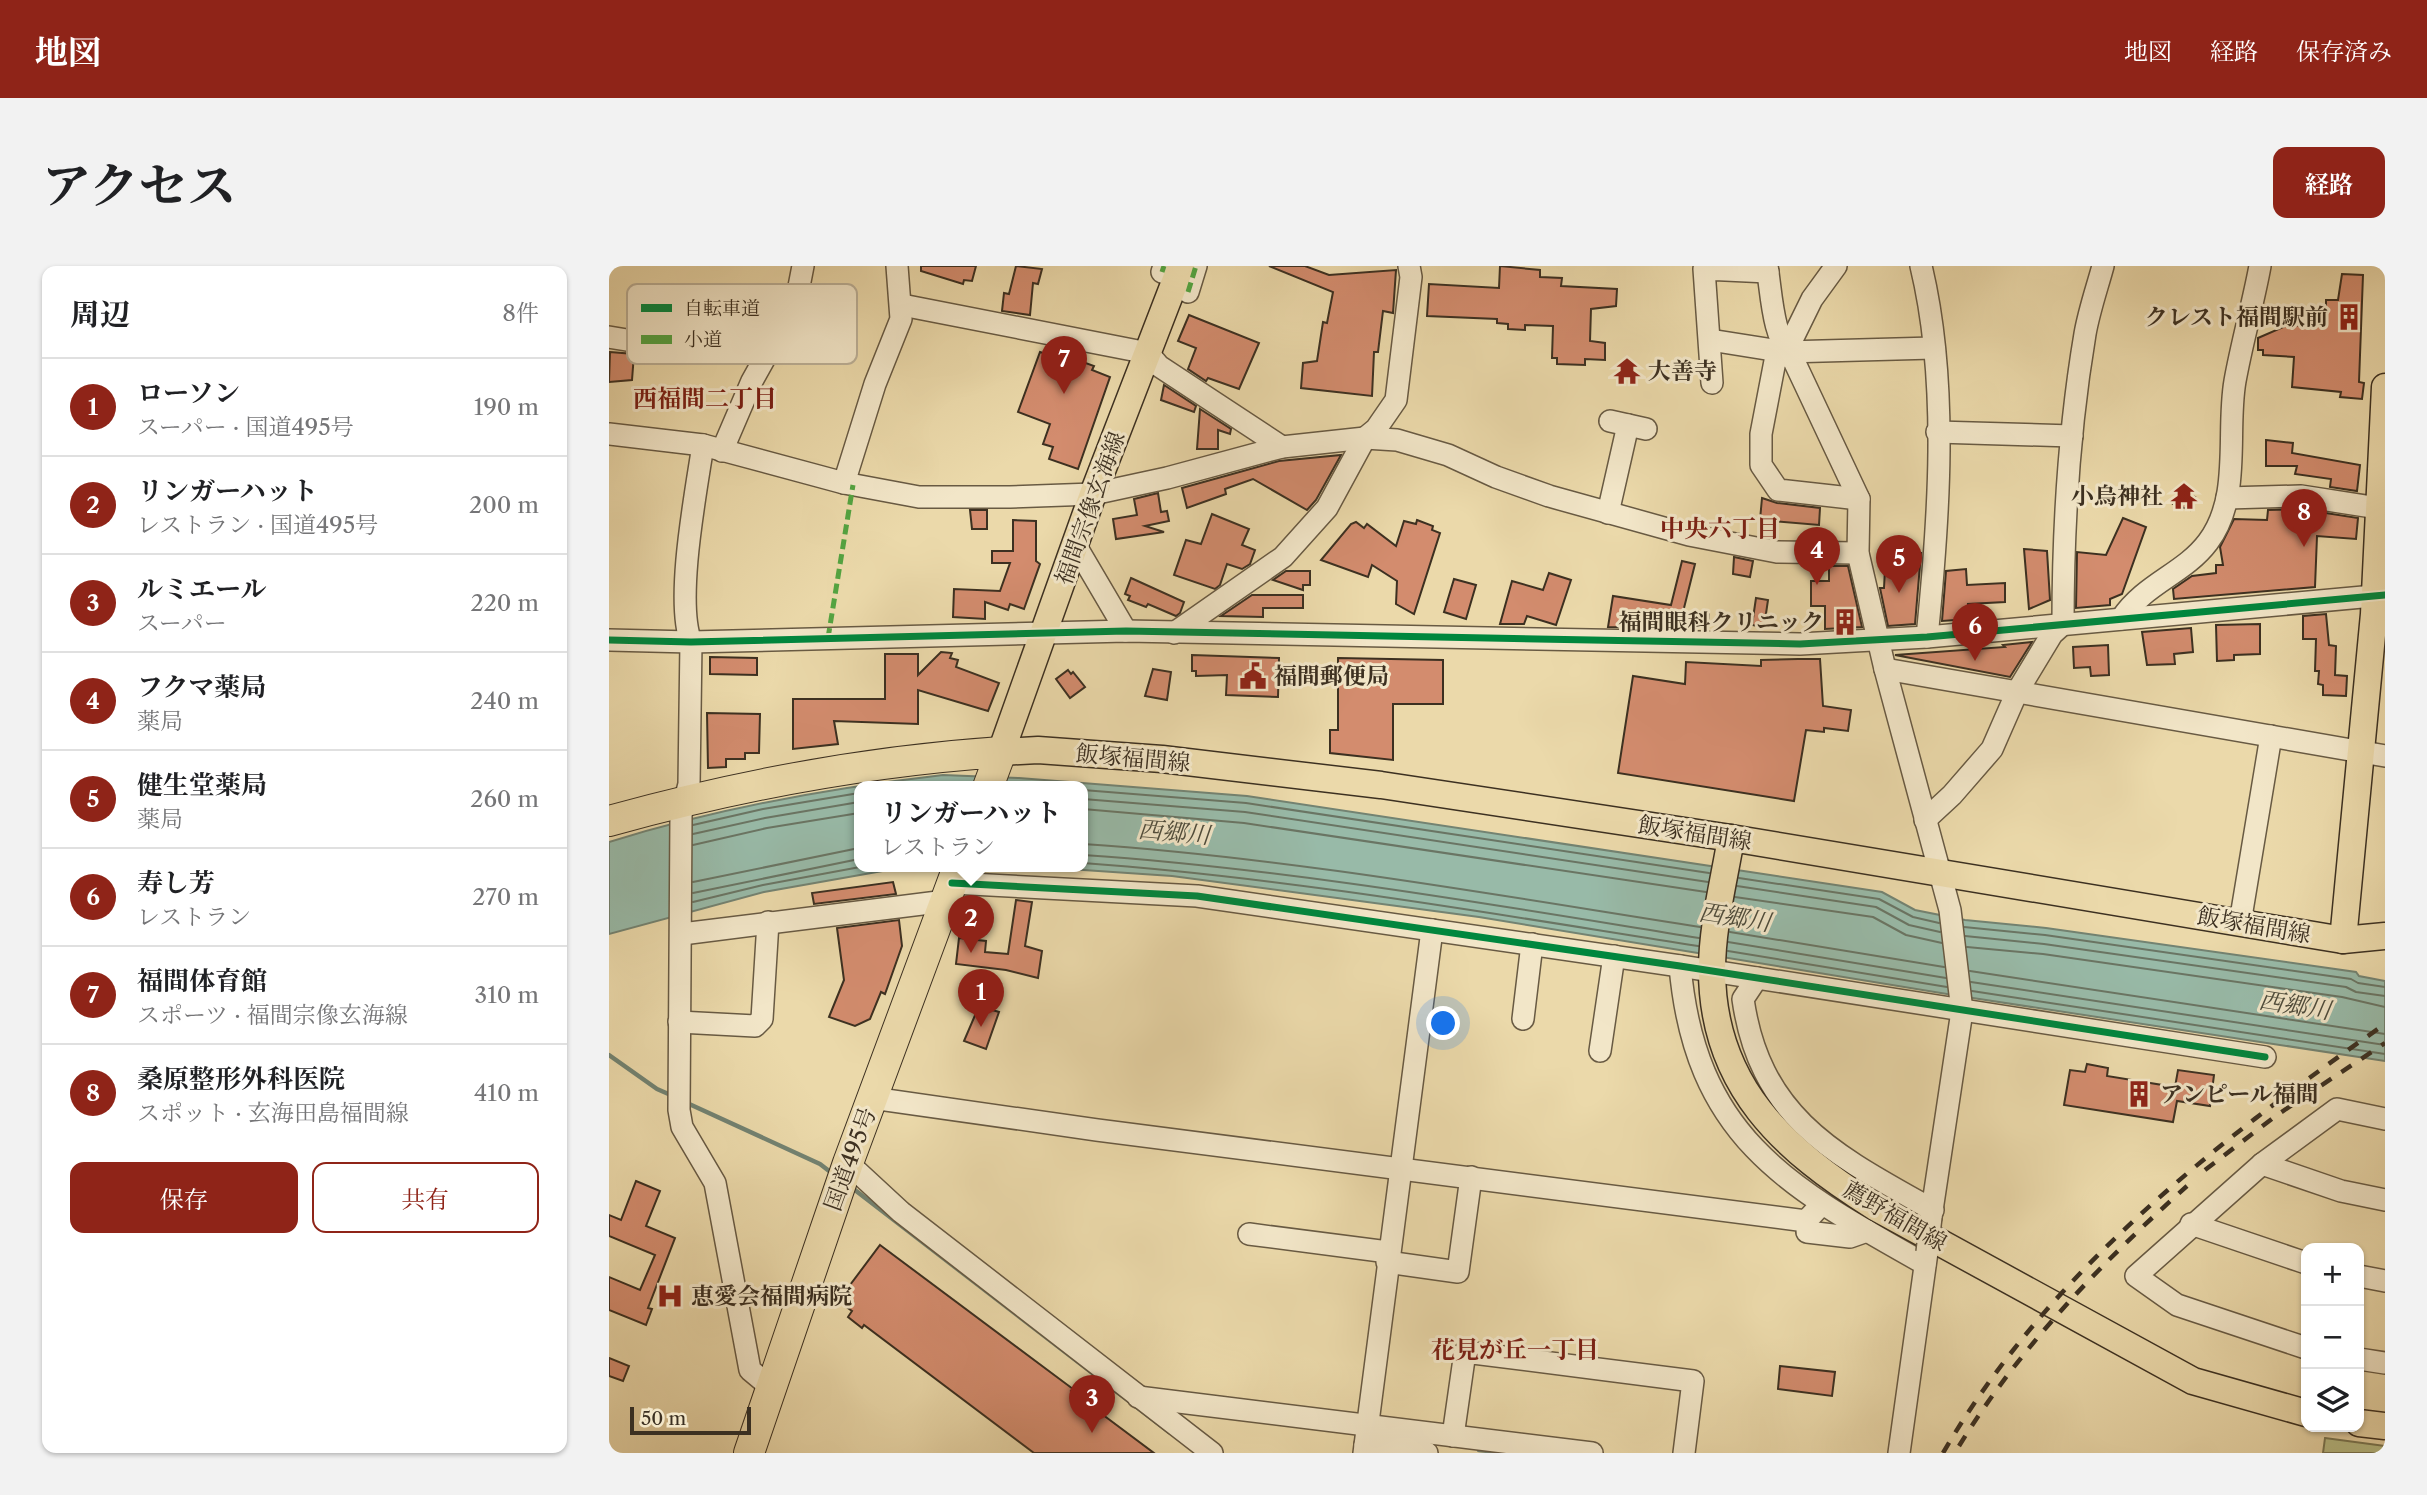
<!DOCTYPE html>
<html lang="ja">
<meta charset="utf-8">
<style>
:root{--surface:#fff;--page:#f2f2f2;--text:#202124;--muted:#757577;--line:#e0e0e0;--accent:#8f2418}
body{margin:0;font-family:"Libre Caslon Text","Noto Serif JP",serif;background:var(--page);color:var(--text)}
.controls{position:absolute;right:21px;bottom:21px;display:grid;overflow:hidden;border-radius:14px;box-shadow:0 2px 5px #0004}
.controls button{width:63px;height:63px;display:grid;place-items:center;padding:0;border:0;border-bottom:2px solid var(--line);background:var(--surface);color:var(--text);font:35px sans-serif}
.scale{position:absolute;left:21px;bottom:18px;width:121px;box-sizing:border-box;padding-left:7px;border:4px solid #3c3021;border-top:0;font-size:19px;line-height:24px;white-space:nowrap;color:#3c3021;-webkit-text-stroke:5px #f2e6c8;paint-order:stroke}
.you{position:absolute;left:835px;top:758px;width:24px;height:24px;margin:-18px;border:5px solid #fff;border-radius:50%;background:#1a73e8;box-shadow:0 0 0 10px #1a73e833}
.badge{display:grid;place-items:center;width:46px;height:46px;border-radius:50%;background:var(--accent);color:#fff;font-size:23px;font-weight:700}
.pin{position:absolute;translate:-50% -58px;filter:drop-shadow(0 2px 4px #0008)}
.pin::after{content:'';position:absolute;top:37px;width:24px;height:21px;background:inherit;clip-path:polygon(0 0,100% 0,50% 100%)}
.popup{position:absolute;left:245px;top:515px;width:234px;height:91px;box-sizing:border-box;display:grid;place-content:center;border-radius:14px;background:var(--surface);filter:drop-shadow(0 2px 5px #0005);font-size:23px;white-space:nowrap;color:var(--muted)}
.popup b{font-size:26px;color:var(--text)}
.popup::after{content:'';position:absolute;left:50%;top:100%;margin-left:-14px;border:14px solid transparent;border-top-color:var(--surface)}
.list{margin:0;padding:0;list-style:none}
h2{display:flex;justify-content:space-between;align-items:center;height:91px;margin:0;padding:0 28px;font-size:30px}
h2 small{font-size:23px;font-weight:400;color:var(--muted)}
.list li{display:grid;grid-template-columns:46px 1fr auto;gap:21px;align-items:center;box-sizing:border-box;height:98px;padding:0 28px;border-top:2px solid var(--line)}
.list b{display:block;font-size:26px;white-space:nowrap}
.list p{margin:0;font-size:23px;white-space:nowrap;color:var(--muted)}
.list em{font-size:23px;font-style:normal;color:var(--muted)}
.actions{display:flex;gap:14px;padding:21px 28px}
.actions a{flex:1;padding:16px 0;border:2px solid var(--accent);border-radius:14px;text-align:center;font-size:24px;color:var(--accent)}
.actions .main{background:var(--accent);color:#fff}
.icon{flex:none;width:38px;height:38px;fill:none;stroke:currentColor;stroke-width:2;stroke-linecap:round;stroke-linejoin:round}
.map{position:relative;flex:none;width:1776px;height:1187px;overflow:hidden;border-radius:14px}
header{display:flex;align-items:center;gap:42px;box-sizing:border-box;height:98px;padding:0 35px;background:var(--accent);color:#fff}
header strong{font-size:33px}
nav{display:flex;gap:38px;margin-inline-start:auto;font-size:24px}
.intro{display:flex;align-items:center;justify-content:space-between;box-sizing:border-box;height:168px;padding:0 42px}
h1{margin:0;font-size:49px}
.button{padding:18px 32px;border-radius:14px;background:var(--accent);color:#fff;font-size:24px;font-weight:700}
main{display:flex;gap:42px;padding:0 42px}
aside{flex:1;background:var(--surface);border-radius:14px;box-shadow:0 2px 5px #0004}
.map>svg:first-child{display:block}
</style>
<header>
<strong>地図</strong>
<nav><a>地図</a><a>経路</a><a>保存済み</a></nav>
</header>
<div class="intro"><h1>アクセス</h1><a class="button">経路</a></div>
<main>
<aside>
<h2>周辺<small>8件</small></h2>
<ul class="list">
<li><span class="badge">1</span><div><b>ローソン</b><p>スーパー · 国道495号</p></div><em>190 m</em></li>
<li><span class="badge">2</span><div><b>リンガーハット</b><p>レストラン · 国道495号</p></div><em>200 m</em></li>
<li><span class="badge">3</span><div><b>ルミエール</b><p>スーパー</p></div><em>220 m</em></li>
<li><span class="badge">4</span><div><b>フクマ薬局</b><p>薬局</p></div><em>240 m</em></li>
<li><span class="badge">5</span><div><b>健生堂薬局</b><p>薬局</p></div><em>260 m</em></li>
<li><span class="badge">6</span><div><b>寿し芳</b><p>レストラン</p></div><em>270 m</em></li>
<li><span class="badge">7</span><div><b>福間体育館</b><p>スポーツ · 福間宗像玄海線</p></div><em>310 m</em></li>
<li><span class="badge">8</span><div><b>桑原整形外科医院</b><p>スポット · 玄海田島福間線</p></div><em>410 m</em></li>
</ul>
<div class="actions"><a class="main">保存</a><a>共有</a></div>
</aside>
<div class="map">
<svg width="1776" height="1187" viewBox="0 0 1776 1187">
<rect width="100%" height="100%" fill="#ebd9aa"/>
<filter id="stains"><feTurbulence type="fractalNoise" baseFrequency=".00286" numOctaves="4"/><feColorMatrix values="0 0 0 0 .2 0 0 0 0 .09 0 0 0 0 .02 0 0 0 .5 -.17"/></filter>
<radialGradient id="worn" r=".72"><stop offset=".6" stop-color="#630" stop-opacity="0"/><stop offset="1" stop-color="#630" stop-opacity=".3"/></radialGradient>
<polygon fill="#b9bf87" stroke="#7a7854" stroke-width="2" points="1716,1172 1776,1180 1776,1187 1714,1187"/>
<path fill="#98baa8" stroke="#738372" stroke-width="2" d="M334,509L410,512L638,530L1273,626L1306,644L1356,654L1437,662L1747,706L1750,710L1776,715V795L1344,729L870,651L563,610L430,601H474V521H250V601H296L155,626L0,668V576C109,542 221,522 334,509Z"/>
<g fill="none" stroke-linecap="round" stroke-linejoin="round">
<g stroke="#6a7564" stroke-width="2">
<polyline points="292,521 334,516 363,517"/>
<polyline points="474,524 637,537 1100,607"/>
<polyline points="474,533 636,546 1099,616"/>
<polyline points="474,543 635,557 1097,626"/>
<polyline points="84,559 154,543 250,527"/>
<polyline points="84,568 156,552 250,536"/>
<path d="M474,578C681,592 886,629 1091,661"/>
<polyline points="84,579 158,562 250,547"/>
<path d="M474,589C681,603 885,639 1090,672"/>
<path d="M474,597C681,612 885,648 1089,680"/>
<polyline points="1130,612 1270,633 1304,651 1330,657"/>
<polyline points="84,616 250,582"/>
<polyline points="1128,620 1267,641 1300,659 1331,666"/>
<polyline points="84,627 250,593"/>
<polyline points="1126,631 1264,651 1297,669 1333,677"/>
<polyline points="84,636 154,619 251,601"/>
<polyline points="1355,661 1436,669 1742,713 1749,717 1776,721"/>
<polyline points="1121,666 1335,701"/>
<polyline points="1356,670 1435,678 1737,721 1747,726 1776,730"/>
<polyline points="1119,676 1337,712"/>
<polyline points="1358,681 1434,688 1733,731 1776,741"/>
<polyline points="1119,685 1338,721"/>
<polyline points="1361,705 1776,768"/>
<polyline points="1362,716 1776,779"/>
<polyline points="1363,725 1776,788"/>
</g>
<g stroke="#738372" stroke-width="4.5">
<polyline points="0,789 48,823 64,830"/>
<polyline points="78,837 211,898 224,908"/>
<polyline points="242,921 560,1166"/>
<polyline points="870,1184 897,1187"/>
</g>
</g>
<g fill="#d38c6e" stroke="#3c3021" stroke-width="2">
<polygon points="312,0 367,0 363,15 355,14 354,18 312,5"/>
<polygon points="407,0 433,3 429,18 424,17 421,49 393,45 395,27 400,28"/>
<polygon points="660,0 696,0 720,9 787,4 784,47 774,45 769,86 765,86 763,130 692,122 694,97 708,95 714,56 718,57 724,26"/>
<polygon points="891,0 931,4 931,11 953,12 952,20 1008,23 1007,40 982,43 981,75 996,77 996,94 976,93 976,99 948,98 948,92 943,92 944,60 916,59 916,64 899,63 899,58 888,57 888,53 818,50 820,18 890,22"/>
<polygon points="1733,8 1754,9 1750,116 1755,117 1753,133 1731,131 1732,126 1683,121 1685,91 1654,89 1654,84 1649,84 1649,72 1679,59 1700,60 1701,49 1717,49 1717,34 1729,34"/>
<polygon points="580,49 650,77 630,123 599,112 597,115 579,103 587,82 569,75"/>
<polygon points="1,86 25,88 23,114 0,116"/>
<polygon points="431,86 462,96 463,92 485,100 483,104 501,111 469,203 440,193 444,181 434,178 441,158 409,146"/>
<polygon points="555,119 587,140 585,146 552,134"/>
<polygon points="591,143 622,163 621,168 609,164 609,183 588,183"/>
<polygon points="1657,174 1684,177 1683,187 1751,199 1748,225 1721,221 1722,213 1686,208 1688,200 1657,200"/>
<polygon points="732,189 707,234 698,244 644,213 616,223 617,228 578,242 573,222 670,195"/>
<polygon points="1569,226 1586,231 1581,244 1564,238"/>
<polygon points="549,227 552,246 558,245 560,255 536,260 555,266 507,273 504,253 528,249 525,233"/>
<polygon points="1153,232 1168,237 1211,242 1210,259 1151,254"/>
<polygon points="1691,243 1749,252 1747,273 1708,270 1706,321 1565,333 1564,323 1583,310 1607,307 1607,299 1614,299 1611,281 1625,253 1658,254 1659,244"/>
<polygon points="361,244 378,244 378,263 363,263"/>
<polygon points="603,248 640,263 633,279 646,284 641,298 633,303 618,298 611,319 606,323 565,309 577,274 592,278"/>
<polygon points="1514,252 1537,261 1513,328 1501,333 1501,339 1467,342 1468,286 1497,289"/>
<polygon points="404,254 427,255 427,295 431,298 415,343 401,338 399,344 376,336 376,353 344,351 345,323 391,325 401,297 383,297 383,285 404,285"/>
<polygon points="808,254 824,260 823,264 831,267 805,348 787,338 788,315 763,299 759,311 712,294 742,258 747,256 755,262 758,258 787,280 795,255 807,258"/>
<polygon points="1415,283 1438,285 1441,334 1420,343"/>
<polygon points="1277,285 1312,287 1306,358 1279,360 1271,322 1275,322"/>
<polygon points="1125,291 1144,295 1141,311 1124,308"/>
<polygon points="1073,295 1086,298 1074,346 1100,346 1099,362 999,361 1004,330 1062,339"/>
<polygon points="1220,300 1239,300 1253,361 1216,363 1216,340 1202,340 1202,315 1220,315"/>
<polygon points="1357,303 1358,319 1396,317 1396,336 1359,338 1360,353 1333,355 1337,305"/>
<polygon points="677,305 701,305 701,319 694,319 694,324 664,314"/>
<polygon points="940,307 962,314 947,359 918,350 915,358 891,358 903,315 934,324"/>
<polygon points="522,312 575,336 571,347 567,350 539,338 537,341 519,334 521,330 516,328"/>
<polygon points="845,313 867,319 857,353 835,346"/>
<polygon points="643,329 694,329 694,342 654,342 654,351 612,350"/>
<polygon points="1147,332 1159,334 1155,361 1143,359"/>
<polygon points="1717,348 1720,379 1727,380 1726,409 1738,410 1737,430 1714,429 1714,419 1709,418 1710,405 1706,405 1707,373 1694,373 1694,350"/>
<polygon points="1651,358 1651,388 1625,389 1625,394 1608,395 1607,359"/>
<polygon points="1582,362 1584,386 1565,388 1566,398 1538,399 1533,366"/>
<polygon points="1423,376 1401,411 1286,389 1396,381 1394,379"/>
<polygon points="1499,379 1500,409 1482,410 1481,401 1465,402 1464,381"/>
<polygon points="332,386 343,387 341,392 349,394 347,401 390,417 379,445 309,424 309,458 225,455 229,478 184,483 184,433 276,433 276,388 309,388 309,409"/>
<polygon points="583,389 670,392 669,431 617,429 618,409 587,410 587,405 583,405"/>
<polygon points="101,391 148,392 148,409 101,408"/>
<polygon points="729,392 834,394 834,438 784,438 784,494 721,487 721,464 729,464"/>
<polygon points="1189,393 1211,393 1214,440 1242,444 1239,465 1215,462 1215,466 1197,464 1185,535 1009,507 1024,410 1076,418 1077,396 1152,400 1152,394"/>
<polygon points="544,403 562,406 558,434 536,430"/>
<polygon points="459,404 462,408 464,406 476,421 461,432 447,413"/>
<polygon points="98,447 151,448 150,487 136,487 136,493 117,493 117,501 99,502"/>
<polygon points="284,616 287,628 205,638 203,627"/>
<polygon points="407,634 423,636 416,680 433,685 429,712 397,704 347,698 350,672 377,675 376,686 399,688"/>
<polygon points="290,654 293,680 276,728 272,726 261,753 246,760 220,751 235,714 228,662"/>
<polygon points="370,740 390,746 377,783 355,775"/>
<polygon points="1478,798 1499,802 1498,810 1566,821 1569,804 1605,809 1601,840 1568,835 1564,856 1455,839 1461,804 1476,806"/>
<polygon points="27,915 51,925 37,960 66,972 39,1042 43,1043 37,1059 0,1044 0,1011 31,1024 46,989 0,970 0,949 12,954"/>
<polygon points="271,979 464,1123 462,1125 545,1187 425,1187 255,1059 253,1062 239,1051 243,1045 229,1035"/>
<polygon points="0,1092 20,1100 14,1115 0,1110"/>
<polygon points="1171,1100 1226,1106 1223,1130 1169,1123"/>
</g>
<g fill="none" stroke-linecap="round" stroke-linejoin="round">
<defs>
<g id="minor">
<path d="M1158,0C1163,31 1163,70 1185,95L1250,233L1249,287L1276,403L1341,644L1353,745L1322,951"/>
<polyline points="1227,0 1203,33 1177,86 1166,95 1152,168 1152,199 1169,224 1250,233"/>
<path d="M1312,0C1340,116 1330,253 1318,371"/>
<polyline points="553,6 555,0"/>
<polyline points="579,26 587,0"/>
<polyline points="293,39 539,87 550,100 673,181"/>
<polyline points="0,71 42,78"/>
<polyline points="1101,74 1177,86 1324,82"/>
<polyline points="1103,117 1095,3 1159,6"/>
<polyline points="1001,155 1037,163"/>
<polyline points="1328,166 1463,170"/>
<polyline points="0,168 94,179 235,217 310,231 401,231 484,228 558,212 673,181 756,172 788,174 839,189 887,211 940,230 1080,269 1168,286 1249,287"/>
<path d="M94,179C87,226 66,334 82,376L80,518L72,549L70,844L73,861L106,917L141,1104L164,1123"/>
<polyline points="113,185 143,115 187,36 194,0"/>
<polyline points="235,217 266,118 292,53 288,0"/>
<polyline points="1618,232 1692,230 1776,243"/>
<polyline points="999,247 1019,159"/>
<polyline points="467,280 517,365"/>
<path d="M1512,353C1536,317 1575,308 1599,276C1633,231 1617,166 1626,115C1633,76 1644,38 1651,0"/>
<polyline points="565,367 674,291 718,242 756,172 767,163 787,134 802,11 800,0"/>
<polyline points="0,374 82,376 517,365 1191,378 1318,371 1776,329"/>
<polyline points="1276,403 1776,490"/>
<path d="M1316,554L1343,529L1383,483L1408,426L1443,368L1454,358C1454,261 1460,163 1476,68C1480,45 1488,22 1494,0"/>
<polyline points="343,617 588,630 1071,700 1656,791"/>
<polyline points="1631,657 1662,470"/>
<polyline points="73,668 337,635"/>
<path d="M1071,700C1086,872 1179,921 1316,998"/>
<path d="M1148,712L1134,733C1151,853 1228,890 1324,944"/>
<polyline points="914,753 923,678"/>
<polyline points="70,756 146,760 153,753 159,656"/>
<polyline points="991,785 1005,690"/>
<polyline points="263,832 488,864 1197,955 1212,939"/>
<polyline points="239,897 292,946 603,1187"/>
<polyline points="1653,898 1732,925 1776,934"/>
<polyline points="1582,958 1697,997"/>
<polyline points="1198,966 1241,971 1258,965"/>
<polyline points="640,968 779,986"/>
<polyline points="778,996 849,1006 862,911"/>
<polyline points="1750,1010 1776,1015"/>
<polyline points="1697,1082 1568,1039 1527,1010 1653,898 1728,843 1776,853"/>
<polyline points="1750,1093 1776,1097"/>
<polyline points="529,1131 983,1187"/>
<polyline points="844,1170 856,1086 1084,1115 1075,1187"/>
<polyline points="756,1179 818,1187"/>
<polyline points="755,1187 823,664"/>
<polyline points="1290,1187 1318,986"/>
</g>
<g id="major">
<polyline points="572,0 484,228 392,486 429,484 553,493 772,519 1122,572 1734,674 1776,670"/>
<path d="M1122,572C1115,615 1103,660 1103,704C1103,820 1175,884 1266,941L1584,1115L1697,1147"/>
<polyline points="1734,674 1765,348 1776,121"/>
<polyline points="1750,1157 1776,1160"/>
</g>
<g id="highway">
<path d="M0,555C130,519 258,495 392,486L379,521"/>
<polyline points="140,1187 239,897 349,601"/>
</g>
</defs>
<use href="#minor" stroke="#685a43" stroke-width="24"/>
<use href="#major" stroke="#3c3021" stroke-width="29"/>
<use href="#highway" stroke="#3c3021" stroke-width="32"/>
<use href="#minor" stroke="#f2e6c8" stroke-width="21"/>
<use href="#major" stroke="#ebd9aa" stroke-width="26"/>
<use href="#highway" stroke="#ebd9aa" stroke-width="30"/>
<g stroke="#3c3021" stroke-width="4.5" stroke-dasharray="12 12" stroke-linecap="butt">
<polyline points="1596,904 1668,849 1776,777"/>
<path d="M1350,1180C1410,1082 1492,997 1578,920"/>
<path d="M1334,1187C1439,1006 1607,876 1776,758"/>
</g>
<defs>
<polyline id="minor-bridge" points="1318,986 1322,951"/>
</defs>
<use href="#minor-bridge" stroke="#685a43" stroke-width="24" stroke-linecap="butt"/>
<use href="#minor-bridge" stroke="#f2e6c8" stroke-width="21"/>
<g stroke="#54a441" stroke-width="5" stroke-dasharray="10 5" stroke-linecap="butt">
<polyline points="553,6 555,0"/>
<polyline points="579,26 587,0"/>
<polyline points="219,372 244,219"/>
</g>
<defs>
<g id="cycleway">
<polyline points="0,374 82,376 517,365 1191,378 1318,371 1776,329"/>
<polyline points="343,617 588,630 1071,700 1656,791"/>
</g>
</defs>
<use href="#cycleway" stroke="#f2e6c8" stroke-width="11"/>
<use href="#cycleway" stroke="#00873e" stroke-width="7"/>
</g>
<defs>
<symbol id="building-bare" viewBox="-9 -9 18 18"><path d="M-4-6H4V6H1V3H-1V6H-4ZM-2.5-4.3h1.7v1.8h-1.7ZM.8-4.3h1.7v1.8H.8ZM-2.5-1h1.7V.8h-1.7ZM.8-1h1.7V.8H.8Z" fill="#8f2418" stroke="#f2e6c8" stroke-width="2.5" paint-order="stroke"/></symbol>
<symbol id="temple-bare" viewBox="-9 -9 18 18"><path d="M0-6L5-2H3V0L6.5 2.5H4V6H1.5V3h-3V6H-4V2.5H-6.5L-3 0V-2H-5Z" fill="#8f2418" stroke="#f2e6c8" stroke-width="2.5" paint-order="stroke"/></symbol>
<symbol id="civic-bare" viewBox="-9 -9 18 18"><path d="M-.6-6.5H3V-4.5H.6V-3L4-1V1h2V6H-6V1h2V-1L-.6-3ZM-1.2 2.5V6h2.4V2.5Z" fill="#8f2418" stroke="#f2e6c8" stroke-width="2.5" paint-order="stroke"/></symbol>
<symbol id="hospital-bare" viewBox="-9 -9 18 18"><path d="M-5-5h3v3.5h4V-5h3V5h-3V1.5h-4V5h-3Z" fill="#8f2418" stroke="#f2e6c8" stroke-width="2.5" paint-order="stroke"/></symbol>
</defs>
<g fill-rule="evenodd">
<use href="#building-bare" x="1721" y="32" width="38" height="38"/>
<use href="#temple-bare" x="999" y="86" width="38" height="38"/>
<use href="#temple-bare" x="1556" y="211" width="38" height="38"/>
<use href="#building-bare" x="1217" y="337" width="38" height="38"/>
<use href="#civic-bare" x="625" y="391" width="38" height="38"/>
<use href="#building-bare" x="1511" y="809" width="38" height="38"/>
<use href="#hospital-bare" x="42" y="1011" width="38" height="38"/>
</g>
<g text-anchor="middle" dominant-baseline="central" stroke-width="6" stroke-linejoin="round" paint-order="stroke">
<g font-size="23" font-weight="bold" fill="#3c3021" stroke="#f2e6c8" text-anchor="start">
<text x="1719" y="51" text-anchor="end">クレスト福間駅前</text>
<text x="1039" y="105">大善寺</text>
<text x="1554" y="230" text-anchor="end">小烏神社</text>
<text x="1215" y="356" text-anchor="end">福間眼科クリニック</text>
<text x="665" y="410">福間郵便局</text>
<text x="1551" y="828">アンピール福間</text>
<text x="82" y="1030">恵愛会福間病院</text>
</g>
<g font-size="23" fill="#3c3021" stroke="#f2e6c8">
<text transform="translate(481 242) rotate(-70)">福間宗像玄海線</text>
<text transform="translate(524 492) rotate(5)">飯塚福間線</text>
<text transform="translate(1086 567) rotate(9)">飯塚福間線</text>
<text transform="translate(1645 659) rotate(10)">飯塚福間線</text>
<text transform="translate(241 893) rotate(-70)">国道495号</text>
<text transform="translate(1286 950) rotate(30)">薦野福間線</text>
</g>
<g font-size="24" font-weight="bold" fill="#7a1f14" stroke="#f2e6c8">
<text x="96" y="132">西福間二丁目</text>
<text x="1111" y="262">中央六丁目</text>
<text x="906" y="1083">花見が丘一丁目</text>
</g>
<g font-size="24" font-style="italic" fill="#4e4c3c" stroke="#f2e6c8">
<text transform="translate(565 566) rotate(5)">西郷川</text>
<text transform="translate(1126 651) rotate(9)">西郷川</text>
<text transform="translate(1686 739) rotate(9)">西郷川</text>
</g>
</g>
<rect x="18" y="18" width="230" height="80" rx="10" fill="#f2e6c8" stroke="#bbaf96" stroke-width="2"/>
<rect x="32" y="38" width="31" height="8" fill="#00873e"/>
<rect x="32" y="69" width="31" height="9" fill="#54a441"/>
<g font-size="19" fill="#3c3021">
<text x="75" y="49">自転車道</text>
<text x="75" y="80">小道</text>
</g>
<rect width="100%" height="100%" filter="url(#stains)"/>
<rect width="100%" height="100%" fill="url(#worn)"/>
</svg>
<div class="controls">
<button>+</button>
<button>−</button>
<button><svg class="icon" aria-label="layers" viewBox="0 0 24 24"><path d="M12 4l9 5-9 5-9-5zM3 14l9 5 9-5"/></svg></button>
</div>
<div class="scale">50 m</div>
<div class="you"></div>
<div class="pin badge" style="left:372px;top:761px">1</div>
<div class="pin badge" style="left:362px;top:687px">2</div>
<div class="popup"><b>リンガーハット</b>レストラン</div>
<div class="pin badge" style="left:483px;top:1167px">3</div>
<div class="pin badge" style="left:1208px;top:319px">4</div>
<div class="pin badge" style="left:1290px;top:327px">5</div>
<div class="pin badge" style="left:1366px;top:395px">6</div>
<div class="pin badge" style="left:455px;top:128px">7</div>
<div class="pin badge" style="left:1695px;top:281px">8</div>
</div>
</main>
